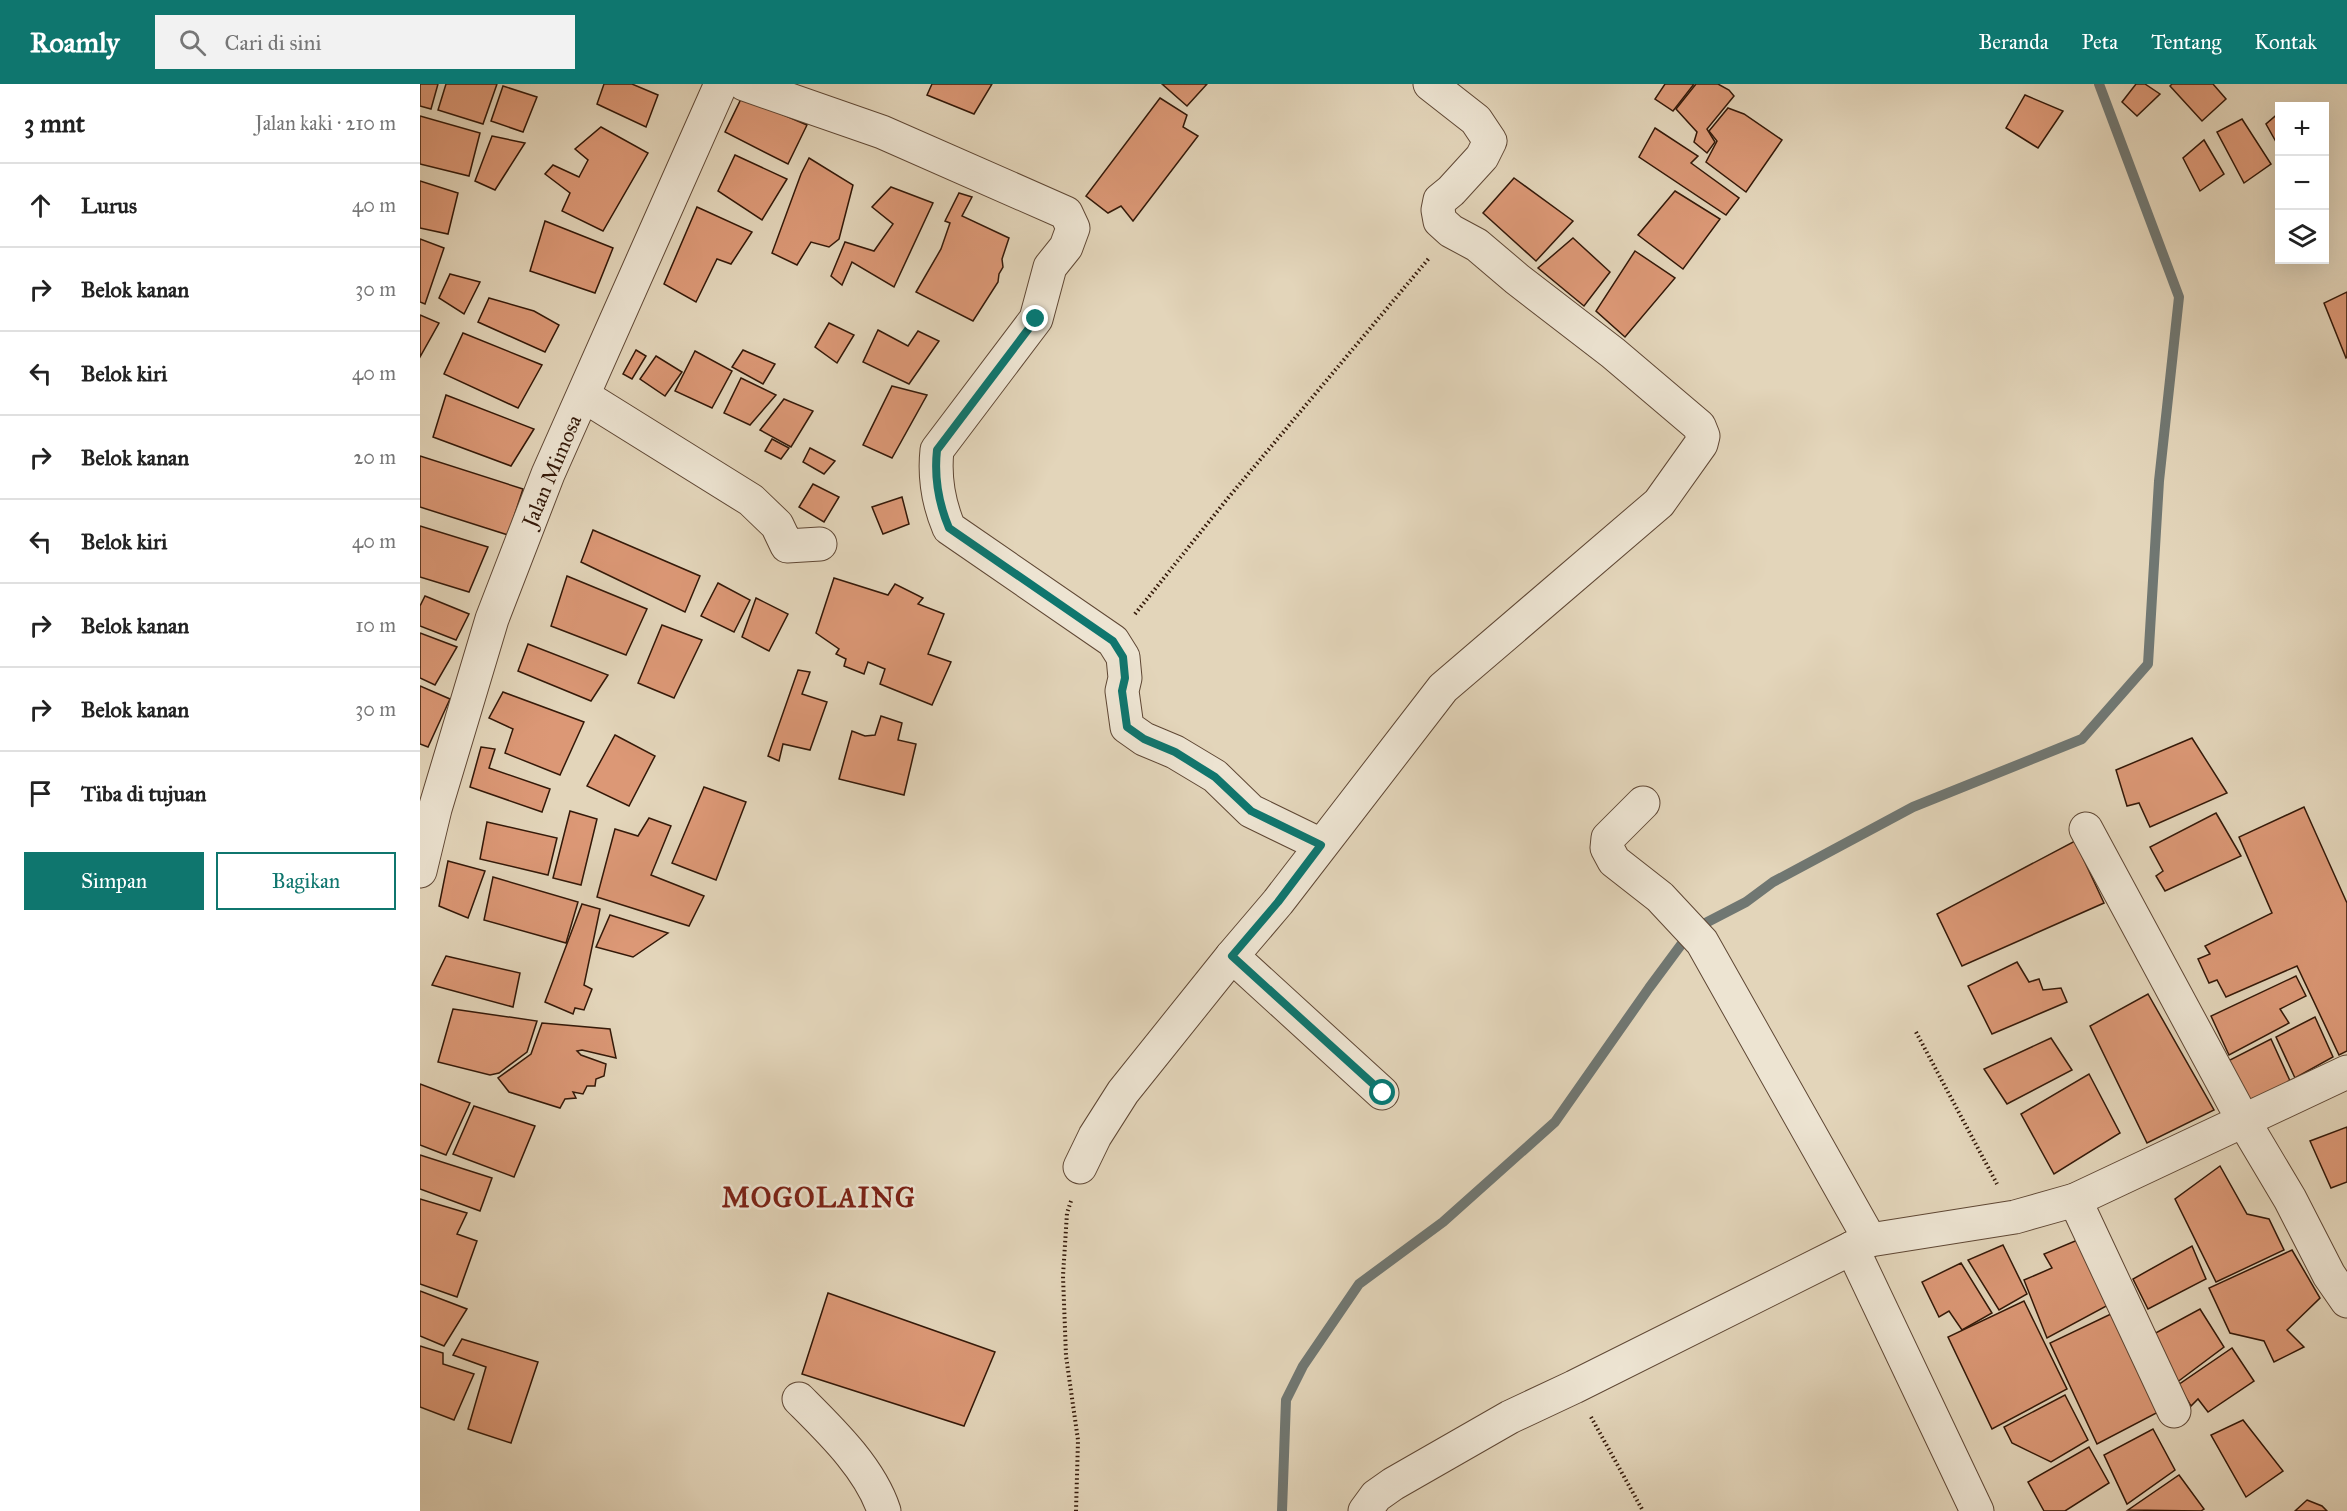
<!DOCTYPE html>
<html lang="id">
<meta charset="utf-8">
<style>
:root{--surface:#fff;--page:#f2f2f2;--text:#222;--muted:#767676;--line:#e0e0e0;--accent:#0f766e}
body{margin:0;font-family:"IM FELL Great Primer",serif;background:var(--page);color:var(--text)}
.controls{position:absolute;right:18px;top:18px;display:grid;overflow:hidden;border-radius:0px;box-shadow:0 6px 24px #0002}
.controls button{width:54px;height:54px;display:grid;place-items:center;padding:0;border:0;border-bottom:2px solid var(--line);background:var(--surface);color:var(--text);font:30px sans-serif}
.stop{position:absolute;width:18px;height:18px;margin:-14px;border:4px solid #0f766e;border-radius:50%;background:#fff}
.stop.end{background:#0f766e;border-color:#fff;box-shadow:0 2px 6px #0008}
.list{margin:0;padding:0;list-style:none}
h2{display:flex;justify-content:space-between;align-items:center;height:78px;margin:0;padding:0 24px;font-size:26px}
h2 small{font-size:20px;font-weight:400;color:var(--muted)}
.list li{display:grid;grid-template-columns:39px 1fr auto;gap:18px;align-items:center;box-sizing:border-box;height:84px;padding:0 24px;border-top:2px solid var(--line)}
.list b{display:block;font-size:22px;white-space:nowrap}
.list em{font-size:20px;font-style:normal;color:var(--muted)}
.actions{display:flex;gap:12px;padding:18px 24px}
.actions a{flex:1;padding:14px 0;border:2px solid var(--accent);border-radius:0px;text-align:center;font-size:21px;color:var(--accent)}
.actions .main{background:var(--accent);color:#fff}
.icon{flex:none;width:33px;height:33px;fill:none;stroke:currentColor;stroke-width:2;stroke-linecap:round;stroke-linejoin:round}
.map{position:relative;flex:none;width:1927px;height:1427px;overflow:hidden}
header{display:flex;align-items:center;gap:36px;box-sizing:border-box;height:84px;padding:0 30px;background:var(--accent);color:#fff}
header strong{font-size:28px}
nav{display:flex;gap:33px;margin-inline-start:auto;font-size:21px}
.search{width:420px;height:54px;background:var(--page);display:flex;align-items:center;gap:15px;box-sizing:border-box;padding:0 21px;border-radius:0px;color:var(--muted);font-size:22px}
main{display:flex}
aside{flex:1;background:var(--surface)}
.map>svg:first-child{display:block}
</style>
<header>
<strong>Roamly</strong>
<div class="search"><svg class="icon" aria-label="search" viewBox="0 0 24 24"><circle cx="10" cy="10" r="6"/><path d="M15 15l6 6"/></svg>Cari di sini</div>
<nav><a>Beranda</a><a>Peta</a><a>Tentang</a><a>Kontak</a></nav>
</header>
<main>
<aside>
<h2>3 mnt<small>Jalan kaki · 210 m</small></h2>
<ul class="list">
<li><svg class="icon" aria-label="ahead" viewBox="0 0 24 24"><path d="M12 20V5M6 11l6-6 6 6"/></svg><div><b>Lurus</b></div><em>40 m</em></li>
<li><svg class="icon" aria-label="right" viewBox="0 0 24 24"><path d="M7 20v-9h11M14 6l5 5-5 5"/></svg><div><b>Belok kanan</b></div><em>30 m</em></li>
<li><svg class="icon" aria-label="left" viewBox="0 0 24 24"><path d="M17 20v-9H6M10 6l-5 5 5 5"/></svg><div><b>Belok kiri</b></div><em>40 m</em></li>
<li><svg class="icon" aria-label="right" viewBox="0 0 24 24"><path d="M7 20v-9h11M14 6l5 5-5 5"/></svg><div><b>Belok kanan</b></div><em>20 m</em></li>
<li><svg class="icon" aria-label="left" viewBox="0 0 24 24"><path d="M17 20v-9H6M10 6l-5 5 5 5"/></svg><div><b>Belok kiri</b></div><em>40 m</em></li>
<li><svg class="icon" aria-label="right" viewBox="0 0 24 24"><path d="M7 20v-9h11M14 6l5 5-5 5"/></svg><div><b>Belok kanan</b></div><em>10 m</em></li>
<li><svg class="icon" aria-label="right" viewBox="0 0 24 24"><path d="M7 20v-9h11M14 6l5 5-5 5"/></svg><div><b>Belok kanan</b></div><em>30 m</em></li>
<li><svg class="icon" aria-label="arrive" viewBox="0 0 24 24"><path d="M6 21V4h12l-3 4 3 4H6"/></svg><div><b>Tiba di tujuan</b></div></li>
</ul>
<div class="actions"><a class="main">Simpan</a><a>Bagikan</a></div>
</aside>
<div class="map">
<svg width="1927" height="1427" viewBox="0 0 1927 1427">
<rect width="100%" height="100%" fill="#e3d5ba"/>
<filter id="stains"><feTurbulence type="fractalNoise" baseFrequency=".00333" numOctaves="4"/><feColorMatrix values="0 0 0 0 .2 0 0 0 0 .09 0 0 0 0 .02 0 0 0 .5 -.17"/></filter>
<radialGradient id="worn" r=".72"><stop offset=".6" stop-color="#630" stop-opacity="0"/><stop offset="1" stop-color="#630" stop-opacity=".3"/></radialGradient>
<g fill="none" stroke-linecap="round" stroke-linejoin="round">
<polyline stroke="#707772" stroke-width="10" points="862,1427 866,1316 883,1282 939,1200 1023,1138 1135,1038 1229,904 1272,846 1326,818 1353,798 1493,723 1662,655 1728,580 1739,397 1759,213 1679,0"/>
</g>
<g fill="#dc9876" stroke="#331808" stroke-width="1.5">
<polygon points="0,0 18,0 11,25 0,22"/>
<polygon points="26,0 77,0 63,40 18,26"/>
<polygon points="184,0 212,0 238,11 226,43 177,20"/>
<polygon points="512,0 572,0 554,30 507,11"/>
<polygon points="742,0 787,0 767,22"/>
<polygon points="1245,0 1274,0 1253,27 1235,15"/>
<polygon points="1276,0 1298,0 1309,6 1314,12 1287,45 1295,58 1287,69 1274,58 1277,48 1256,25"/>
<polygon points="1716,0 1725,0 1740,10 1717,32 1702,18"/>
<polygon points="1752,0 1793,0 1806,15 1782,37 1750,2"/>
<polygon points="83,2 117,13 103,48 71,37"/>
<polygon points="1605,11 1643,27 1618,64 1586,44"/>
<polygon points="322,13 387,41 368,80 305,48"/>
<polygon points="740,14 767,31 763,43 778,52 713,137 701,122 688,129 666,112"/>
<polygon points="1308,24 1324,30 1362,56 1326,108 1286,78 1297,57 1289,47"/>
<polygon points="1860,28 1860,65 1846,40"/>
<polygon points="0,32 60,49 49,92 0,80"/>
<polygon points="1822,35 1851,80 1824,99 1797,48"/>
<polygon points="181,43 228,69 183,147 142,127 150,109 125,90 133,81 159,93 168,76 155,65"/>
<polygon points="1235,44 1278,72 1271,79 1319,114 1306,131 1219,73"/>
<polygon points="72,52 105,59 75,106 55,97"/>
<polygon points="1784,56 1804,90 1780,107 1763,74"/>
<polygon points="315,71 367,95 342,136 298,107"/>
<polygon points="389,74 433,101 419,155 409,163 391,158 377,181 352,169 381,90"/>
<polygon points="1094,94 1153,137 1116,177 1063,129"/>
<polygon points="0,97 38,109 28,150 0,144"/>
<polygon points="471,103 513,119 474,203 432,178 422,201 411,192 425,158 454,167 473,140 452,123"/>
<polygon points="1255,107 1300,135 1263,185 1218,151"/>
<polygon points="539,109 552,113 542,132 589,154 582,175 583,183 579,190 578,198 553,237 496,208 521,165 530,139 525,137"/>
<polygon points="277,123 332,148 311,180 297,175 276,218 244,200"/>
<polygon points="125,137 193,164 175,209 110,187"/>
<polygon points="1153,154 1190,188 1164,222 1118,184"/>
<polygon points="0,155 24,164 5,220 0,218"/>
<polygon points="1215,167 1255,194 1205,253 1176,227"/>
<polygon points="30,190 60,198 44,230 19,214"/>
<polygon points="1927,208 1927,273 1926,274 1904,219"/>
<polygon points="69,214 114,227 139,241 125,268 58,238"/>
<polygon points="0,231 19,239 0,273"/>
<polygon points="409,239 434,251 417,279 395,263"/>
<polygon points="458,246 488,262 498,247 519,257 489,300 443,278"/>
<polygon points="43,249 122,281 98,324 24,290"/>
<polygon points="216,266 226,272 212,295 203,290"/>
<polygon points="323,266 355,280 343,300 312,283"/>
<polygon points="275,267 312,287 292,324 255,307"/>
<polygon points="236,272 262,288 245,312 220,295"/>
<polygon points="321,294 356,311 330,341 304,329"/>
<polygon points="472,302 507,311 472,374 443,361"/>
<polygon points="26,311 114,345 91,382 13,353"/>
<polygon points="364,315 393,327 371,363 340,346"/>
<polygon points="352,355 369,364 361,375 345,367"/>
<polygon points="390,364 415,377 404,390 383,378"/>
<polygon points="0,372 103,405 88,451 0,423"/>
<polygon points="393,400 419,413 404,438 379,423"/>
<polygon points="482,413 489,440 463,450 452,423"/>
<polygon points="0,442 68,463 49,508 0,493"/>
<polygon points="173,446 280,492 265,528 161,478"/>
<polygon points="147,492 227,525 206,571 131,542"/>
<polygon points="414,494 468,511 475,500 503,514 498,520 524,530 508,570 531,578 512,621 460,600 465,585 448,578 444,590 424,582 426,575 416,570 419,565 396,549"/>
<polygon points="298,499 330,516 314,548 281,532"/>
<polygon points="5,512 49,530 36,556 0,542 0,522"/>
<polygon points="336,514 368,530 349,567 322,553"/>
<polygon points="242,541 282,556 254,614 218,599"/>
<polygon points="0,549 37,563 15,601 0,594"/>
<polygon points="108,560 188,591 171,617 98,587"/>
<polygon points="378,586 390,588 382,610 407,618 390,666 363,660 359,677 348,672"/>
<polygon points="0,602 30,615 8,663 0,660"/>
<polygon points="83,608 164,638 140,691 85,669 93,645 69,634"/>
<polygon points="461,632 482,639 478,656 496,660 484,711 419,695 432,647 445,652 455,651"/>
<polygon points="195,651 235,672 209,722 167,702"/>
<polygon points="1772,654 1807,709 1730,743 1719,719 1707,722 1696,686"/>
<polygon points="61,663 75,665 69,684 130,705 122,728 50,703"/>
<polygon points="284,703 326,718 296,796 252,779"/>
<polygon points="1884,723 1927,819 1927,967 1919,971 1877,882 1806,913 1797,896 1789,899 1778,875 1790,870 1785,862 1852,829 1819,753"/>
<polygon points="150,727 177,735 161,801 133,794"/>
<polygon points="1796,729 1821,772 1745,807 1736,792 1743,787 1730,763"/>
<polygon points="229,734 251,742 231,791 284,812 269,842 177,813 195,745 218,752"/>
<polygon points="67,738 137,754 128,791 60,775"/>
<polygon points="1655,757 1684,819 1542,882 1517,830"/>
<polygon points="28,777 65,787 48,834 19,822"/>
<polygon points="73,793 158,818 146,859 64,836"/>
<polygon points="162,820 180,825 164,901 172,905 164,926 155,924 153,930 125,918"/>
<polygon points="190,831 248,849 213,873 176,863"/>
<polygon points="26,872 100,889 93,923 12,901"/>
<polygon points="1597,878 1609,898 1619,895 1623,906 1641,904 1647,918 1572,950 1548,902"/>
<polygon points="1876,892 1886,912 1860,925 1869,939 1809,971 1791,932"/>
<polygon points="1728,910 1794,1026 1727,1059 1670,942"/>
<polygon points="33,925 117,937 107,968 79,989 70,991 18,978"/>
<polygon points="1895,933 1913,973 1875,994 1856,953"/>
<polygon points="122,939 190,945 196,974 162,966 157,967 161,971 186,980 184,992 176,995 175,1002 167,1002 163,1010 153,1008 156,1014 145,1015 140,1024 89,1008 78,994 111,970"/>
<polygon points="1631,954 1652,986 1587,1020 1564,985"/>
<polygon points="1851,955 1871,999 1829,1016 1808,977"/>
<polygon points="1669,990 1700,1049 1634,1090 1601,1030"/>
<polygon points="0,1000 50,1019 26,1071 0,1061"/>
<polygon points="54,1022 115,1042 94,1093 33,1070"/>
<polygon points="1927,1043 1927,1098 1911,1104 1890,1057"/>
<polygon points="0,1071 72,1094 60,1127 0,1105"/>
<polygon points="1800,1082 1827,1130 1849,1135 1864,1166 1796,1198 1755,1115"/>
<polygon points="0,1115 47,1129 37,1150 57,1157 37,1213 0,1200"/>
<polygon points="1660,1155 1692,1219 1627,1254 1604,1196 1632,1184 1624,1170"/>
<polygon points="1583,1161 1607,1210 1579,1226 1548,1176"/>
<polygon points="1772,1162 1786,1195 1728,1225 1713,1195"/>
<polygon points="1872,1166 1900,1214 1867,1246 1884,1263 1854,1278 1844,1257 1810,1249 1789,1204"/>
<polygon points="1541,1179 1572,1229 1542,1246 1529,1227 1519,1233 1502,1198"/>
<polygon points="0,1207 47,1225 24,1262 0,1252"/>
<polygon points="408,1209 575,1268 544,1342 382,1290"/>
<polygon points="1604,1217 1647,1305 1572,1345 1528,1253"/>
<polygon points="1780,1225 1804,1263 1756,1299 1730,1252"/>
<polygon points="1693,1229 1746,1324 1677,1360 1630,1259"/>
<polygon points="42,1255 118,1278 91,1359 48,1345 66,1283 33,1271"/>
<polygon points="0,1262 23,1269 23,1280 54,1290 34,1336 0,1323"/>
<polygon points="1812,1264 1834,1297 1788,1328 1778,1315 1771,1322 1758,1301"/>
<polygon points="1645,1311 1668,1356 1631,1378 1592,1359 1584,1343"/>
<polygon points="1823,1336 1863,1387 1826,1413 1791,1351"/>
<polygon points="1733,1345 1755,1386 1707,1420 1684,1371"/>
<polygon points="1669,1363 1689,1399 1645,1427 1624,1427 1608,1398"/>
<polygon points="1759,1391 1784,1425 1781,1427 1708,1426"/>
<polygon points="1887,1416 1902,1422 1907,1427 1875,1427"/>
</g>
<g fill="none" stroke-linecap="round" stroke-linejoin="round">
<defs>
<g id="minor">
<path d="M324,0L462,48L646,129L653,144L646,163L630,183L616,235L517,366C514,394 518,418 529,444L693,557L703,573L705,594L702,607L707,643L724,655L755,668L795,692L831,727L901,761"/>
<polyline points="164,312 331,416 357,441 367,462 400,460"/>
<polyline points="1223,719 1188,754 1187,764 1194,777 1240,813 1282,858 1450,1156"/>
<polyline points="1666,745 1823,1036 1870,1115 1909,1191 1927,1217"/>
<polyline points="0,787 15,725 72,535 128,390 301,0"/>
<polyline points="812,872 962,1009"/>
<polyline points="660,1083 675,1052 703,1008 812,872 858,818 1023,604 1239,419 1281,360 1283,352 1279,342 1193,269 1097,195 1057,161 1031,147 1020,137 1018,126 1020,116 1031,107 1062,73 1070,57 1056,36 1010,0"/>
<polyline points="1655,1116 1754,1327"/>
<polyline points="1432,1164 1557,1427"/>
<path d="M379,1315C410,1346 450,1384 464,1427"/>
<polyline points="945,1427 956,1412 973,1400 1090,1333 1154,1303 1432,1164 1450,1156 1595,1133 1655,1116 1927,988"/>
</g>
</defs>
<use href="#minor" stroke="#5f4734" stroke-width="35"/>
<g stroke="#331808" stroke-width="4" stroke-dasharray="1.5 3" stroke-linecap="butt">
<polyline points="715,530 808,414 1010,173"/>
<polyline points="1496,948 1577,1100"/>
<polyline points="651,1117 647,1129 643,1192 646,1272 658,1356 656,1427"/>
<polyline points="1171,1333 1223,1427"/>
</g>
<use href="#minor" stroke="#ede4d2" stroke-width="33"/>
</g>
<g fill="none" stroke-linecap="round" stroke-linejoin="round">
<path stroke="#0f766e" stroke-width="8" d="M616,235L517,366C514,394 518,418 529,444L693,557L703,573L705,594L702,607L707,643L724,655L755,668L795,693L831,727L901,761L858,818L812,872L963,1009"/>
</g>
<g text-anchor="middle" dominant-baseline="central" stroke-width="5" stroke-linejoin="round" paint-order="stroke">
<g font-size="21" fill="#331808" stroke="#ede4d2">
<text transform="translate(132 387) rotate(-67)">Jalan Mimosa</text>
</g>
<g font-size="27" font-weight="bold" letter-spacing="1.5" fill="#7a1f14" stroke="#ede4d2">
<text x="399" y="1113">MOGOLAING</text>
</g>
</g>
<rect width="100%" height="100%" filter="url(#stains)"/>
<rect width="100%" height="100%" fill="url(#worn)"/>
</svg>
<div class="controls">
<button>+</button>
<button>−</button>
<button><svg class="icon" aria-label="layers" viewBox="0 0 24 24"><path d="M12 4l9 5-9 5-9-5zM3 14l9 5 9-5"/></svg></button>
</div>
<div class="stop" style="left:963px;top:1009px"></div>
<div class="stop end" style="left:616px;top:235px"></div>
</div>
</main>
